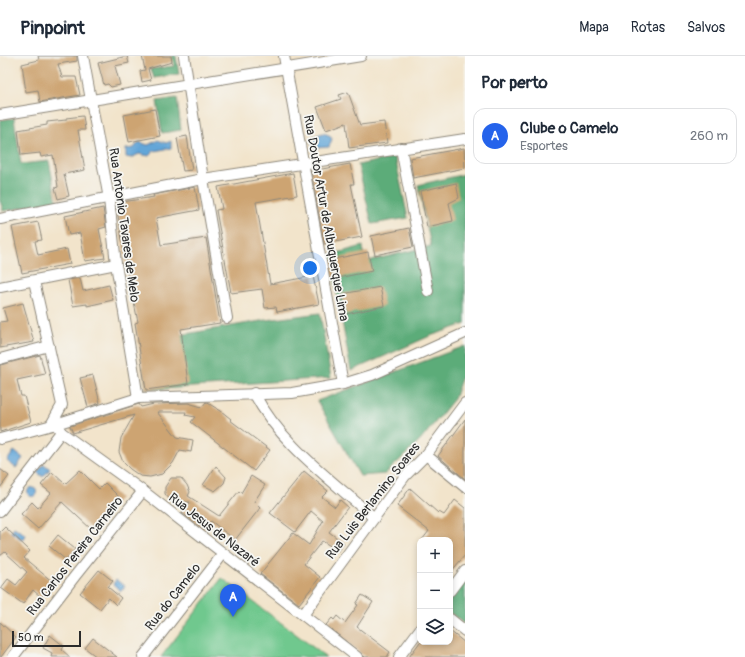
<!DOCTYPE html>
<html lang="pt">
<meta charset="utf-8">
<style>
:root{--surface:#fff;--page:#f6f6f7;--text:#1f2937;--muted:#747a83;--line:#e0e1e3;--accent:#2563eb}
body{margin:0;font-family:Pangolin,sans-serif;background:var(--page);color:var(--text)}
.controls{position:absolute;right:12px;bottom:12px;display:grid;overflow:hidden;border-radius:8px;box-shadow:0 2px 6px #0003}
.controls button{width:36px;height:36px;display:grid;place-items:center;padding:0;border:0;border-bottom:1px solid var(--line);background:var(--surface);color:var(--text);font:20px sans-serif}
.scale{position:absolute;left:12px;bottom:10px;width:69px;box-sizing:border-box;padding-left:4px;border:2px solid #2b2b2b;border-top:0;font-size:11px;line-height:14px;white-space:nowrap;color:#2b2b2b;-webkit-text-stroke:3px #f6f6f2;paint-order:stroke}
.you{position:absolute;left:310px;top:212px;width:14px;height:14px;margin:-10px;border:3px solid #fff;border-radius:50%;background:#1a73e8;box-shadow:0 0 0 6px #1a73e833}
.badge{display:grid;place-items:center;width:26px;height:26px;border-radius:50%;background:var(--accent);color:#fff;font-size:13px;font-weight:700}
.pin{position:absolute;translate:-50% -33px;filter:drop-shadow(0 1px 2px #0008)}
.pin::after{content:'';position:absolute;top:21px;width:14px;height:12px;background:inherit;clip-path:polygon(0 0,100% 0,50% 100%)}
.list{margin:0;padding:0;list-style:none}
h2{display:flex;justify-content:space-between;align-items:center;height:52px;margin:0;padding:0 16px;font-size:17px}
h2 small{font-size:13px;font-weight:400;color:var(--muted)}
.list li{display:grid;grid-template-columns:26px 1fr auto;gap:12px;align-items:center;box-sizing:border-box;height:56px;margin:0 8px 8px;padding:0 8px;border:1px solid var(--line);border-radius:12px}
.list b{display:block;font-size:15px;white-space:nowrap}
.list p{margin:0;font-size:13px;white-space:nowrap;color:var(--muted)}
.list em{font-size:13px;font-style:normal;color:var(--muted)}
.icon{flex:none;width:22px;height:22px;fill:none;stroke:currentColor;stroke-width:2;stroke-linecap:round;stroke-linejoin:round}
.map{position:relative;flex:none;width:465px;height:601px;overflow:hidden}
header{display:flex;align-items:center;gap:24px;box-sizing:border-box;height:56px;padding:0 20px;background:var(--surface);border-bottom:1px solid var(--line)}
header strong{font-size:19px}
nav{display:flex;gap:22px;margin-inline-start:auto;font-size:14px}
main{display:flex}
aside{flex:1;background:var(--surface)}
.map>svg:first-child{display:block}
</style>
<header>
<strong>Pinpoint</strong>
<nav><a>Mapa</a><a>Rotas</a><a>Salvos</a></nav>
</header>
<main>
<div class="map">
<svg width="465" height="601" viewBox="0 0 465 601">
<rect width="100%" height="100%" fill="#f6f6f2"/>
<filter id="ink" filterUnits="userSpaceOnUse"><feTurbulence type="fractalNoise" baseFrequency=".025" numOctaves="2"/><feDisplacementMap in="SourceGraphic" scale="8" xChannelSelector="R" yChannelSelector="G"/><feConvolveMatrix kernelMatrix="1 2 1 2 8 2 1 2 1" color-interpolation-filters="sRGB"/></filter>
<filter id="wash" filterUnits="userSpaceOnUse"><feTurbulence type="fractalNoise" baseFrequency=".012" numOctaves="4" result="noise"/><feDisplacementMap in="SourceGraphic" scale="16" xChannelSelector="R" yChannelSelector="G"/><feGaussianBlur stdDeviation="0.9" result="paint"/><feColorMatrix in="noise" values="0 0 0 0 0 0 0 0 0 0 0 0 0 0 0 0 0 1.4 0 .05"/><feComposite in="paint" operator="in"/></filter>
<g filter="url(#wash)">
<rect width="100%" height="100%" fill="#f2e4cb"/>
<polygon fill="#6fc88e" stroke="#4d7a5c" points="222,522 326,601 161,601"/>
<g fill="#5bac79" stroke="#436c52">
<polygon points="172,0 176,0 179,18 154,22 151,13 174,10"/>
<polygon points="177,42 181,74 162,77 157,45"/>
<polygon points="14,62 21,108 49,105 57,146 3,155 0,144 0,64"/>
<polygon points="395,101 408,162 372,168 358,109"/>
<polygon points="465,118 465,268 430,280 351,315 330,199 363,190 364,206 431,190 418,129"/>
<polygon points="320,257 331,322 146,334 140,286 266,264"/>
<polygon points="465,290 465,312 454,343 420,385 385,418 360,420 317,345"/>
<polygon points="465,522 465,569 450,557 450,541"/>
</g>
<g fill="#64a6d8" stroke="#486882">
<polygon points="323,77 329,79 332,83 329,91 315,92 311,87 312,81"/>
<polygon points="158,84 166,87 171,85 171,92 154,95 149,100 139,98 131,102 126,101 126,93 134,92 139,86 148,89"/>
<polygon points="14,395 23,402 16,412 7,405"/>
<polygon points="44,408 50,413 43,421 37,416"/>
<circle cx="32" cy="436" r="4.5"/>
<polygon points="14,471 26,479 23,484 11,476"/>
<polygon points="116,524 125,530 121,535 113,528"/>
</g>
<g id="blocks">
<g fill="#cda472">
<polygon points="38,0 77,0 77,5 58,8 62,21 76,21 80,39 40,46 38,34 26,36 22,8 39,4"/>
<polygon points="127,0 129,7 115,10 120,29 111,31 108,28 104,29 98,7"/>
<polygon points="142,0 171,0 172,6 148,13 151,24 142,26 140,15 145,14"/>
<polygon points="348,36 360,69 384,66 387,87 349,92 346,67 326,74 317,51 341,43 339,39"/>
<polygon points="155,53 160,80 129,86 124,59"/>
<polygon points="83,60 85,74 78,74 85,114 64,118 69,140 58,143 55,132 58,131 53,99 41,101 40,97 21,99 18,74 47,69 47,66 66,64 66,62"/>
<polygon points="187,80 192,114 183,115 177,82"/>
<polygon points="464,92 465,112 413,122 410,102"/>
<polygon points="350,108 354,128 351,128 362,181 324,188 311,115"/>
<polygon points="293,117 297,139 256,146 270,228 313,220 319,248 277,256 276,251 265,252 262,233 231,237 216,154 222,153 218,131"/>
<polygon points="456,127 459,142 449,147 453,165 427,171 420,135"/>
<polygon points="195,131 199,154 156,162 161,189 206,182 220,267 181,273 188,328 146,334 135,267 138,266 132,237 131,238 116,147 154,141 153,139"/>
<polygon points="103,152 106,171 99,173 105,202 85,205 80,177 69,179 65,160"/>
<polygon points="38,166 42,184 35,185 38,199 67,193 70,208 22,217 12,171"/>
<polygon points="409,172 413,191 375,199 371,180"/>
<polygon points="368,196 372,215 333,223 329,204"/>
<polygon points="80,222 83,235 109,229 113,244 87,250 87,248 73,250 68,224"/>
<polygon points="380,231 384,250 346,258 342,238"/>
<polygon points="23,247 34,286 0,292 0,266 7,265 3,252"/>
<polygon points="40,299 45,318 17,324 21,340 24,340 31,366 0,376 0,309"/>
<polygon points="93,319 100,347 88,351 80,322"/>
<polygon points="206,346 221,355 231,363 230,364 270,394 254,415 191,366 195,361 185,359 186,356 157,356 177,381 193,384 191,396 180,394 173,407 162,418 150,421 140,420 130,413 123,406 119,396 121,382 134,359 73,377 70,370 139,348 141,351 154,348 188,347 202,351"/>
<polygon points="465,363 465,423 438,400"/>
<polygon points="216,410 226,421 224,427 215,435 203,429"/>
<polygon points="0,413 9,420 0,432"/>
<polygon points="80,414 99,433 105,427 120,442 91,473 62,446 38,473 21,458 32,446 38,452 51,437 41,429 52,416 65,428"/>
<polygon points="304,415 328,435 322,441 335,451 340,444 348,451 329,476 344,487 339,495 322,485 304,508 320,521 299,548 260,518 293,477 309,489 323,465 311,455 295,476 270,457"/>
<polygon points="251,420 265,429 254,446 260,452 235,484 211,465 204,474 182,457 190,446 172,446 165,438 165,431 171,422 181,422 187,429 190,436 188,440 219,460 239,435 241,437"/>
<polygon points="410,432 438,457 439,456 444,459 455,444 465,452 465,499 450,517 450,484 422,484 429,475 397,450"/>
<polygon points="5,471 30,495 24,502 54,527 41,541 33,534 23,548 1,532 8,523 16,529 27,516 5,496 0,500 0,476"/>
<polygon points="58,479 75,493 66,504 49,490"/>
<polygon points="99,514 113,525 108,531 121,542 116,549 109,542 100,553 80,537"/>
<polygon points="362,539 373,546 357,571 390,596 387,601 365,601 326,569 332,562 334,564 337,560 345,567 358,549 356,548"/>
<polygon points="0,566 16,581 1,601 0,601"/>
<polygon points="450,575 465,587 465,601 409,601 420,586 450,586"/>
<polygon points="50,579 64,590 62,594 70,601 51,601 52,597 43,592"/>
<polygon points="93,582 117,601 97,601 85,592"/>
</g>
</g>
</g>
<g filter="url(#ink)">
<use href="#blocks" fill-opacity="0" stroke="#8e887b" stroke-width="1"/>
<g fill="none" stroke-linecap="round" stroke-linejoin="round">
<defs>
<g id="street">
<polyline points="83,0 109,143 116,208 138,342"/>
<polyline points="184,0 203,123 227,262"/>
<polyline points="284,0 343,328"/>
<polyline points="0,59 361,0"/>
<polyline points="401,92 428,235"/>
<polyline points="0,163 203,123 465,83"/>
<polyline points="34,225 62,349 51,369"/>
<polyline points="0,231 116,208"/>
<polyline points="0,303 49,290"/>
<path d="M254,337C281,389 331,423 374,462"/>
<polyline points="56,368 61,376 143,435 357,601"/>
<polyline points="0,383 56,368 138,342 292,337 343,328 372,319 465,277"/>
<polyline points="426,399 465,431"/>
<polyline points="0,455 61,376"/>
<polyline points="450,535 465,515"/>
<polyline points="303,559 374,462 405,420 426,399 465,347"/>
<polyline points="450,563 465,575"/>
<polyline points="13,601 75,520 143,435"/>
<polyline points="143,601 223,498"/>
<polyline points="399,601 420,573"/>
</g>
</defs>
<use href="#street" stroke="#8e887b" stroke-width="12"/>
<use href="#street" stroke="#fff" stroke-width="10"/>
</g>
</g>
<g text-anchor="middle" dominant-baseline="central" stroke-width="3.5" stroke-linejoin="round" paint-order="stroke">
<g font-size="13" fill="#2b2b2b" stroke="#f6f6f2">
<text transform="translate(326 162) rotate(80)">Rua Doutor Artur de Albuquerque Lima</text>
<text transform="translate(124 169) rotate(82)">Rua Antonio Tavares de Melo</text>
<text transform="translate(373 445) rotate(-52)">Rua Luis Berlamino Soares</text>
<text transform="translate(214 474) rotate(38)">Rua Jesus de Nazaré</text>
<text transform="translate(75 500) rotate(-52)">Rua Carlos Pereira Carneiro</text>
<text transform="translate(173 541) rotate(-52)">Rua do Camelo</text>
</g>
</g>
</svg>
<div class="controls">
<button>+</button>
<button>−</button>
<button><svg class="icon" aria-label="layers" viewBox="0 0 24 24"><path d="M12 4l9 5-9 5-9-5zM3 14l9 5 9-5"/></svg></button>
</div>
<div class="scale">50 m</div>
<div class="you"></div>
<div class="pin badge" style="left:233px;top:561px">A</div>
</div>
<aside>
<h2>Por perto<small></small></h2>
<ul class="list">
<li><span class="badge">A</span><div><b>Clube o Camelo</b><p>Esportes</p></div><em>260 m</em></li>
</ul>
</aside>
</main>
